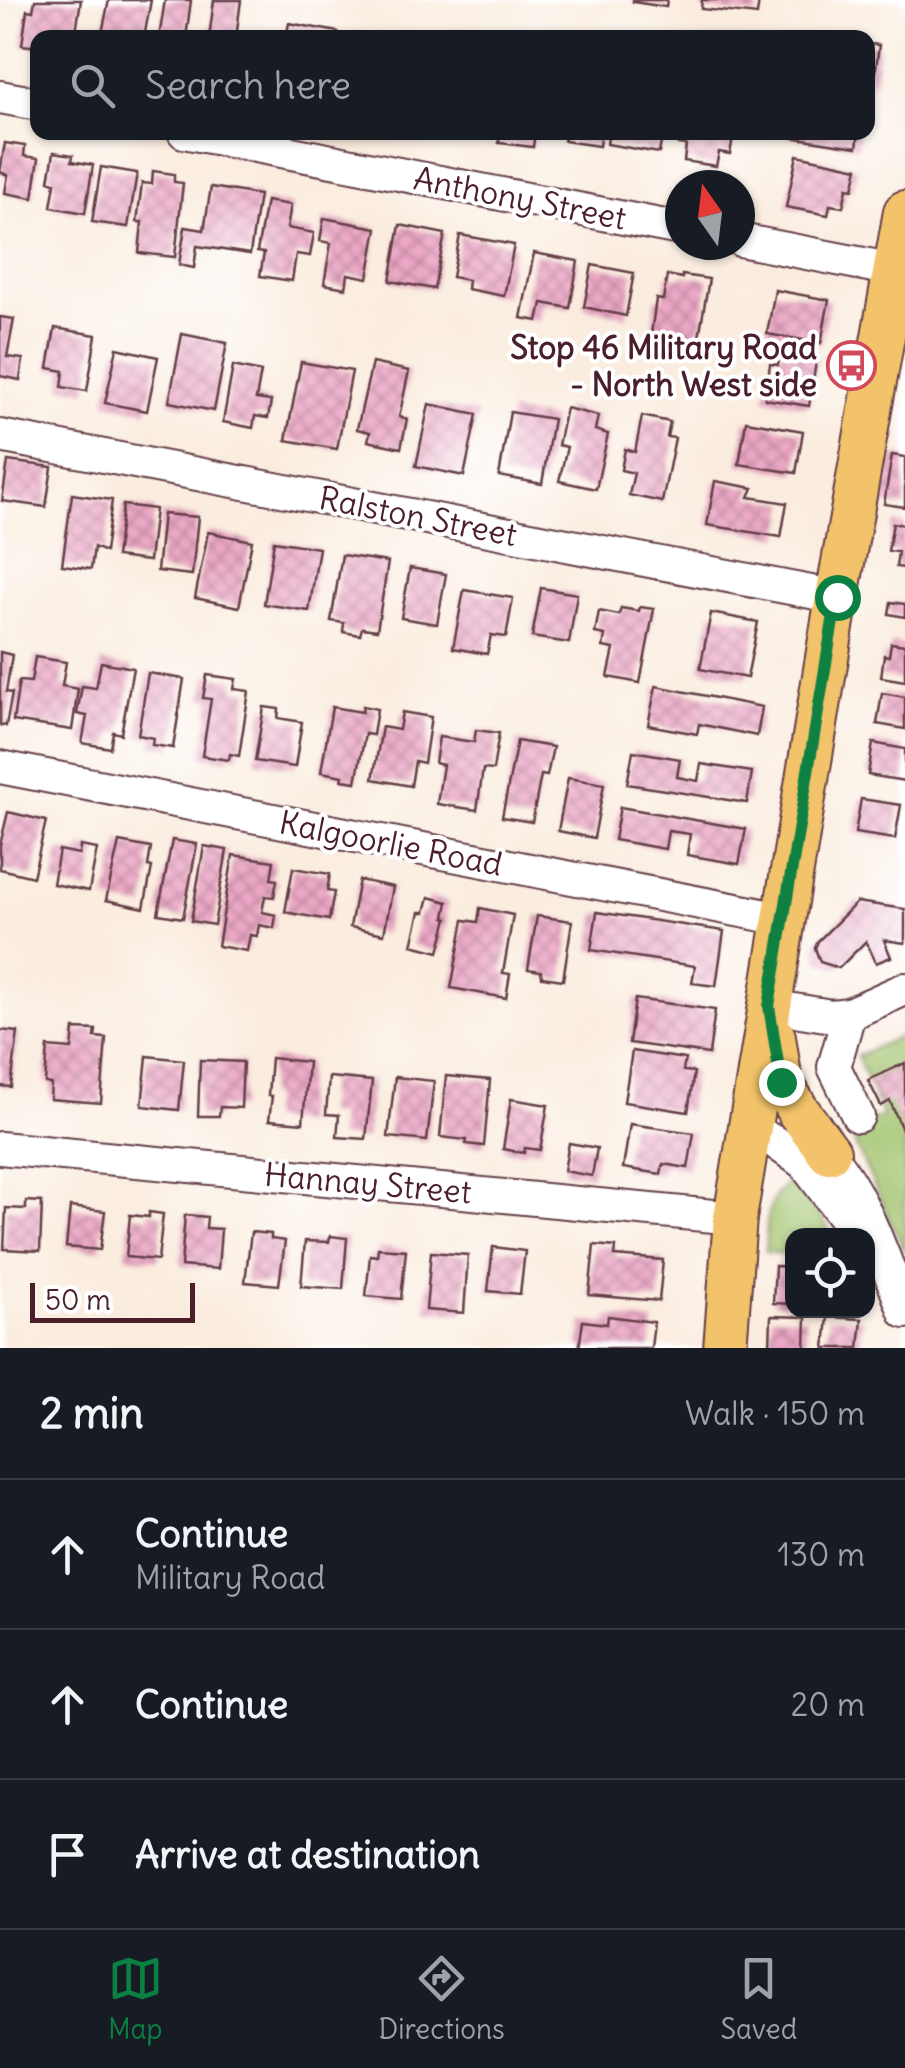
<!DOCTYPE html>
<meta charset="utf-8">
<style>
:root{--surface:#171b24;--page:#242831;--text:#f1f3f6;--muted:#9ea1a6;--line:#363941;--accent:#0b8043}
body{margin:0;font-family:Delius,sans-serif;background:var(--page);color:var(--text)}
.controls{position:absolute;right:30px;bottom:30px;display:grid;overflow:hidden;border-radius:20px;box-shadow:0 2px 8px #0004}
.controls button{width:90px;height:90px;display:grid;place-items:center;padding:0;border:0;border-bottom:2px solid var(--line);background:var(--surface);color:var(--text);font:50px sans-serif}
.compass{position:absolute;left:665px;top:170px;width:90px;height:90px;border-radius:50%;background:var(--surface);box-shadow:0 2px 8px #0004;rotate:346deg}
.scale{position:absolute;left:30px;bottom:25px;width:165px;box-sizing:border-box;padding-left:10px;border:5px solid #4a1f2b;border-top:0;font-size:28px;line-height:35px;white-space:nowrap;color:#4a1f2b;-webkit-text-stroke:8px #fff;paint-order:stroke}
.stop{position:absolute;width:30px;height:30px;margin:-22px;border:8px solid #0b8043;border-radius:50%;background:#fff}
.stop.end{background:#0b8043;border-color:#fff;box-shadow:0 2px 10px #0008}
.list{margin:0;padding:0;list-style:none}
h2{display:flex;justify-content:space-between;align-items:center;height:130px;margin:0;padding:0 40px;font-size:42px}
h2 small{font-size:32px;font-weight:400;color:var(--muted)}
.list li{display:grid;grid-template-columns:65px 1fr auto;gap:30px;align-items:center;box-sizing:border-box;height:150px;padding:0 40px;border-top:2px solid var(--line)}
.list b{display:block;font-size:38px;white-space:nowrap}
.list p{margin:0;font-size:32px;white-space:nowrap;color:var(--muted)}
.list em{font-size:32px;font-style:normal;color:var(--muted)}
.icon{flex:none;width:55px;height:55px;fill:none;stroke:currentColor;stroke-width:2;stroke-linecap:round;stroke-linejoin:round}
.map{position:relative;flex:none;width:905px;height:1348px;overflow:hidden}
.search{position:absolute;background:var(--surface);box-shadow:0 2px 8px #0004;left:30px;right:30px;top:30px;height:110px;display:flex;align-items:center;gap:25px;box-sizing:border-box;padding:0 35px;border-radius:20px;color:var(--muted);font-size:38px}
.sheet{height:580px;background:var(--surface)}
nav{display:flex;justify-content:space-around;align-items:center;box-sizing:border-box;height:140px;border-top:2px solid var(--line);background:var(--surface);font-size:28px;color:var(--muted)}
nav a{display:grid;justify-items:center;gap:5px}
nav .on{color:var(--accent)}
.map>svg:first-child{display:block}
</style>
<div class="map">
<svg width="905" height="1348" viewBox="0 0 905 1348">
<defs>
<pattern id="building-cross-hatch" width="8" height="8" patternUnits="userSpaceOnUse" patternTransform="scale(2.5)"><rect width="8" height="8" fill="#eca8c6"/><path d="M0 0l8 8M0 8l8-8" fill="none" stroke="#c188a1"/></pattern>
</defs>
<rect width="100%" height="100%" fill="#fff"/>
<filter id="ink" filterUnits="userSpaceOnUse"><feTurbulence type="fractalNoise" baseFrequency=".01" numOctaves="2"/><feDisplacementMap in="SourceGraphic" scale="20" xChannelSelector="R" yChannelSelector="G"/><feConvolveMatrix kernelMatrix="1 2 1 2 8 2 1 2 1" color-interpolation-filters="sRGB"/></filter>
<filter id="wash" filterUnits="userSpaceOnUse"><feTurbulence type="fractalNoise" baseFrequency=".0048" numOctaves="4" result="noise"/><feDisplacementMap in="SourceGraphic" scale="40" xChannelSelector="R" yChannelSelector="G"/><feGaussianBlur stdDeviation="2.25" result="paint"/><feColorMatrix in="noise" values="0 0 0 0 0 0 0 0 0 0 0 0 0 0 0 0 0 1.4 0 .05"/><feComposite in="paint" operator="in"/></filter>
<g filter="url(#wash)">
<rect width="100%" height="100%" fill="#faecde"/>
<g fill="#a0c26b" stroke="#75704b" stroke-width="2.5">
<polygon points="905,1034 905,1252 855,1144 855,1128 883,1116 857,1056"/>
<path d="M789,1182C806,1198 823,1213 831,1235L792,1236V1255L765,1252C767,1226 765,1198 789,1182Z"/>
</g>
<g id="blocks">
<g fill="url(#building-cross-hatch)">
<polygon points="35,0 81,0 75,38 38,38 38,47 22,45 27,10 33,11"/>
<polygon points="109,0 151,0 144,38 101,38"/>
<polygon points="165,0 191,0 186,38 159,38"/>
<polygon points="214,0 241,0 236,38 209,38"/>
<polygon points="633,0 667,0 666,7 633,2"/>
<polygon points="702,0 759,0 757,15 701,9"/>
<polygon points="289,23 338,32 337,38 286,38"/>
<polygon points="868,44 879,45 874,83 868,82"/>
<polygon points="500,132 535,132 533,147 499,143"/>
<polygon points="565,132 601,132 599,146 564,141"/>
<polygon points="609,132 663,132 659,153 607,144"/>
<polygon points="680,132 734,132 730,154 719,152 716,166 684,161 686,145 678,144"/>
<polygon points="778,132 859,132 857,147 777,135"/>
<polygon points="5,143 25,146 24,156 39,158 33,198 5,193 8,175 0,172"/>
<polygon points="54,152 73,155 72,161 93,165 85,213 51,207 55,183 49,181"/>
<polygon points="797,155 858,168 853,189 847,188 843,207 830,205 828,215 786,207"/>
<polygon points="101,167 137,173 128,227 92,222"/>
<polygon points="153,171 174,174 174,182 183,183 175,257 139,253 142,222 137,222 142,183 152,184"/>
<polygon points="211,187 259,195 250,254 197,246 194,268 179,265 185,227 204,230"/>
<polygon points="266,201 291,205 287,228 314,233 310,256 296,254 292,281 260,276 264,253 257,252"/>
<polygon points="324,218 377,228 368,278 348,274 346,288 324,284 331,243 320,241"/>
<polygon points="400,225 445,234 434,289 390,281"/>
<polygon points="460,235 514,245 504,296 467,289 468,280 452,277"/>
<polygon points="534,253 578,261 570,308 542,303 538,321 521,318"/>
<polygon points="592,265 634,273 626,316 584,307"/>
<polygon points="667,275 682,278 682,275 709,279 697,349 650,341 656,299 663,300"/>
<polygon points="775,290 829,300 821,343 767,334"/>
<polygon points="0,317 14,319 7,357 23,359 20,380 0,376"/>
<polygon points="55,328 96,335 87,391 62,387 64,371 48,368"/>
<polygon points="182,334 227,343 214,411 169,402"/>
<polygon points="117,348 158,357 147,411 105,403"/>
<polygon points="780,351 817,356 809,406 765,399 770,364 778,365"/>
<polygon points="301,362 352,371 337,449 286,440"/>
<polygon points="372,363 409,371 399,417 407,419 401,448 368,441 370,432 357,429"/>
<polygon points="233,366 261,372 256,399 271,401 268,418 255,416 253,428 223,422"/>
<polygon points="429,404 477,414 464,476 416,466"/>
<polygon points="566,408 598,416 595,430 608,434 596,489 559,481 567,447 558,445"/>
<polygon points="510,412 553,419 542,484 499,476"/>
<polygon points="642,416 670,422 667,437 675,438 662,502 629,495 634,473 621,470 625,449 635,452"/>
<polygon points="746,421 803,431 796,473 739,464"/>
<polygon points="892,455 905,457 905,507 884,504"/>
<polygon points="8,461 52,467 46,507 2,501"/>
<polygon points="715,481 753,488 749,497 787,503 781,537 707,525"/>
<polygon points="72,494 112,500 105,552 94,547 91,569 62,565"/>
<polygon points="123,505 155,509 149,561 116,557"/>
<polygon points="163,514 198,517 192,575 157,571"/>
<polygon points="893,523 905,525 905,568 896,567 898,552 888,551"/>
<polygon points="208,532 252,541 239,607 195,598"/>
<polygon points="274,541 319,548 309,611 264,604"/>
<polygon points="342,555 388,562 377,630 362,628 360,635 343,632 344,623 331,621"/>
<polygon points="410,568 446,574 437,624 401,618"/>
<polygon points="541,588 577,594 569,643 532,637"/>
<polygon points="464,590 513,598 506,637 491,635 487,654 453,648"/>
<polygon points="891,602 905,604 905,617 889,614"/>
<polygon points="640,607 654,609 640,683 608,677 614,649 603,647 605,635 595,633 599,611 619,615 621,608 639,611"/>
<polygon points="711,613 758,622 747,678 700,669"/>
<polygon points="891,643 905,645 905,681 881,677 884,655 889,656"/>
<polygon points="0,652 12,655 6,692 12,693 6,726 0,725"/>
<polygon points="35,657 66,662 62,686 78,689 72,730 13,721 19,681 31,682"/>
<polygon points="101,662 133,668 121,734 113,732 110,748 82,743 87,716 77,714 82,686 96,688"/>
<polygon points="148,673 184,679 173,748 152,745 153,738 138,735"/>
<polygon points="207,675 236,679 234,689 249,691 239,756 230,754 229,760 202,756 211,699 203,698"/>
<polygon points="656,686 762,707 757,736 699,724 697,734 648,725"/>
<polygon points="882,693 905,697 905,729 877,724"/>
<polygon points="363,706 377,709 373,735 365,734 356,782 342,780 343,776 321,772 332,707 362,712"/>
<polygon points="264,707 279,709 278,718 302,722 295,767 255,761"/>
<polygon points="402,712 431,717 424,763 415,761 411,786 373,779 382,727 399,730"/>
<polygon points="476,730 499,733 493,770 483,769 477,810 437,804 443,765 435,763 439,737 474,742"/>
<polygon points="517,741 553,747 547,776 541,775 532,822 502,817"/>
<polygon points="873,743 905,749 905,781 868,775"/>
<polygon points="633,751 680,759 677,777 698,781 701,764 752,772 747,803 627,784"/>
<polygon points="568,778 604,784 594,838 558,831"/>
<polygon points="861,799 901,805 895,839 855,833"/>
<polygon points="620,807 746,829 739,864 687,855 690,834 668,831 665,849 614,840"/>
<polygon points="8,812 46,821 33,877 0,869 0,845"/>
<polygon points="172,840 197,844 183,918 158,914"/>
<polygon points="119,842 151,848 148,866 152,867 144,908 106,900"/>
<polygon points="80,846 97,849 89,891 53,884 59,850 79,854"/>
<polygon points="204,846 227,850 214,925 191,921"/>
<polygon points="233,855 274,861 271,879 277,880 274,897 265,896 262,912 276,915 274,928 259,925 257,936 250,935 247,951 218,946"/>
<polygon points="293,868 330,874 327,891 334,892 329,920 285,912"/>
<polygon points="359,880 393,887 384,934 350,927"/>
<polygon points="429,897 448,902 445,917 448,918 439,952 412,945 420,912 425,912"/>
<polygon points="857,902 905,909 905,943 884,940 891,957 876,963 866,941 839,968 820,962 815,948 818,941"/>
<polygon points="480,908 513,915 503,973 510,974 506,998 451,988 464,920 478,922"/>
<polygon points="597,912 724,931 716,986 692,983 695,966 591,950"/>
<polygon points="537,916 572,921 563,980 542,977 541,971 528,969"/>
<polygon points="635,999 715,1010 709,1054 629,1043"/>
<polygon points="74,1029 96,1030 95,1037 106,1038 101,1103 50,1099 51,1084 45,1083 48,1047 72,1049"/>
<polygon points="0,1030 18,1032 11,1087 0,1086"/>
<polygon points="632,1051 685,1059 683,1071 694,1072 688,1112 624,1102"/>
<polygon points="147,1056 184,1060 179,1110 142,1106"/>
<polygon points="271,1058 308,1062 303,1123 269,1120 272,1096 268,1096"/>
<polygon points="200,1060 243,1062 241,1108 220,1107 219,1116 198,1116"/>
<polygon points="905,1063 905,1137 890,1101 881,1106 868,1080"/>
<polygon points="446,1076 490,1080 484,1146 466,1144 467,1140 440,1137"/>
<polygon points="329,1077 372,1081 366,1139 337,1137 339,1115 326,1114"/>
<polygon points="395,1077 434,1081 427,1141 388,1137"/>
<polygon points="511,1099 548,1105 540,1150 525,1148 524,1153 503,1149"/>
<polygon points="630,1124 694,1133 688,1168 663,1164 661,1174 623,1168"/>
<polygon points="569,1143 597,1148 592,1176 564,1171"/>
<polygon points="26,1201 42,1202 40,1251 4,1249 6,1208 26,1209"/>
<polygon points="70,1207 105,1211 100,1250 66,1247"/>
<polygon points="149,1212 163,1214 158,1260 126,1257 130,1215 149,1217"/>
<polygon points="185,1215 207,1217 206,1228 221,1229 218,1269 181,1266"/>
<polygon points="251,1232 271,1234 271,1239 285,1241 279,1285 245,1282"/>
<polygon points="330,1236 347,1238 343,1289 301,1286 305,1241 329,1242"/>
<polygon points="594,1245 616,1247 615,1256 663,1260 659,1301 589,1295"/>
<polygon points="493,1247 525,1251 520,1294 488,1291"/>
<polygon points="378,1248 406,1250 401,1299 366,1296 370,1255 377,1256"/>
<polygon points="431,1252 468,1255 464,1313 426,1310"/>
<polygon points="775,1266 792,1267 792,1304 773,1303"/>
<polygon points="608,1316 654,1322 651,1348 579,1348 583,1321 607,1324"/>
<polygon points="771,1316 806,1317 805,1348 770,1348"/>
<polygon points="828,1317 862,1319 859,1348 825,1348"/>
</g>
</g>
</g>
<g filter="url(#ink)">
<use href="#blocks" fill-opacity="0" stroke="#643e46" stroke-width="2.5"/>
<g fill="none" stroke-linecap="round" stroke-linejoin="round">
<defs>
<g id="minor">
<polyline points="0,97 38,104"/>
<polyline points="184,132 680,229"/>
<polyline points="740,240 894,270"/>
<polyline points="0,436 837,597"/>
<polyline points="0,767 783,919"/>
<polyline points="769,1006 832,1016 849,1014 905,989"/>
<polyline points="849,1014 834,1067 858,1116"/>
<polyline points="750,1128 776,1143 804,1163 852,1227"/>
<path d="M812,1139C859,1175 883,1258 905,1312"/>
<polyline points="0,1148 735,1218"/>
</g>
<g id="major">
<polyline points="774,1037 781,1082 798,1111 829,1152"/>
<polyline points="725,1348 735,1218 837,597 905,212"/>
</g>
</defs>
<use href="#minor" stroke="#643e46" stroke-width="36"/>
<use href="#major" stroke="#643e46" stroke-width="46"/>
<use href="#minor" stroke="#fff" stroke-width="32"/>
<use href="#major" stroke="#f2c36a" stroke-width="42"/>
</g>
</g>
<g fill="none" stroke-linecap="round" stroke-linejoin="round" filter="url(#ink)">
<polyline stroke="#0b8043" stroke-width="12" points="781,1082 769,1006 837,597"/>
</g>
<defs>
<symbol id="bus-ring" viewBox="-11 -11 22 22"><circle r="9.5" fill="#fff" stroke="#d1495b" stroke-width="1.5"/><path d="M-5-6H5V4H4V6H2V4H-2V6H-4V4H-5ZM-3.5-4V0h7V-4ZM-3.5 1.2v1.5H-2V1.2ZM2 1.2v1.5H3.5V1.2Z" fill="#d1495b"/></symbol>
</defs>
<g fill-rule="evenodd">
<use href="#bus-ring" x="824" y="338" width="55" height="55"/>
</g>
<g text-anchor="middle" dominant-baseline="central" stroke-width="8" stroke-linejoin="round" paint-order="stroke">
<g font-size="32" fill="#4a1f2b" stroke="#fff">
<text transform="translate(520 198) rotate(11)">Anthony Street</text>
<text transform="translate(418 516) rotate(11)">Ralston Street</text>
<text transform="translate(391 843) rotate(11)">Kalgoorlie Road</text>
<text transform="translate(368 1183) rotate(5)">Hannay Street</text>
</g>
<g font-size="32" font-weight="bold" fill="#4a1f2b" stroke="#fff" text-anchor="end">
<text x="817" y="347">Stop 46 Military Road<tspan x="817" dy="37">- North West side</tspan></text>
</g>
</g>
</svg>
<div class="controls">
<button><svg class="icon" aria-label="locate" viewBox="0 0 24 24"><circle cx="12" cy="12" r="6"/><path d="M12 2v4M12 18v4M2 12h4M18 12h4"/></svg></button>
</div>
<svg class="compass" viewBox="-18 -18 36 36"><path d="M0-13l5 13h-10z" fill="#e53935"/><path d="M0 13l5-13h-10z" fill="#9ea1a6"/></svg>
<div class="scale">50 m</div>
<div class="stop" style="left:837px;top:597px"></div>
<div class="stop end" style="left:781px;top:1082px"></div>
<div class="search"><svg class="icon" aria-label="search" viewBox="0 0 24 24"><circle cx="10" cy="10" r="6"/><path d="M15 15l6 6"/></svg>Search here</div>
</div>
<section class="sheet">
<h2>2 min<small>Walk · 150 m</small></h2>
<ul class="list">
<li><svg class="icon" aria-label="ahead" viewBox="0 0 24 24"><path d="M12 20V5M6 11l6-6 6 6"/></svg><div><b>Continue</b><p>Military Road</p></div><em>130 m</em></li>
<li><svg class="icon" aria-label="ahead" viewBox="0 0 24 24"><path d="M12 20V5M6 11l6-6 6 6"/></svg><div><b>Continue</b></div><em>20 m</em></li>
<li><svg class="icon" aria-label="arrive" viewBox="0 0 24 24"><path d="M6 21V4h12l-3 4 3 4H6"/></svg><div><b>Arrive at destination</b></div></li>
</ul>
</section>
<nav>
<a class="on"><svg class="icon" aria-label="map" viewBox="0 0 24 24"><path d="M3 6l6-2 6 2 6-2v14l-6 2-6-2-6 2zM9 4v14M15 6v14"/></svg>Map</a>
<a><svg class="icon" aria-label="directions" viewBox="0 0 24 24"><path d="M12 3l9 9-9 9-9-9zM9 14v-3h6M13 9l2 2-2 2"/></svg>Directions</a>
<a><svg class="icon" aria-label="saved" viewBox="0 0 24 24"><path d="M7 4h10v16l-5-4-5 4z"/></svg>Saved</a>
</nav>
